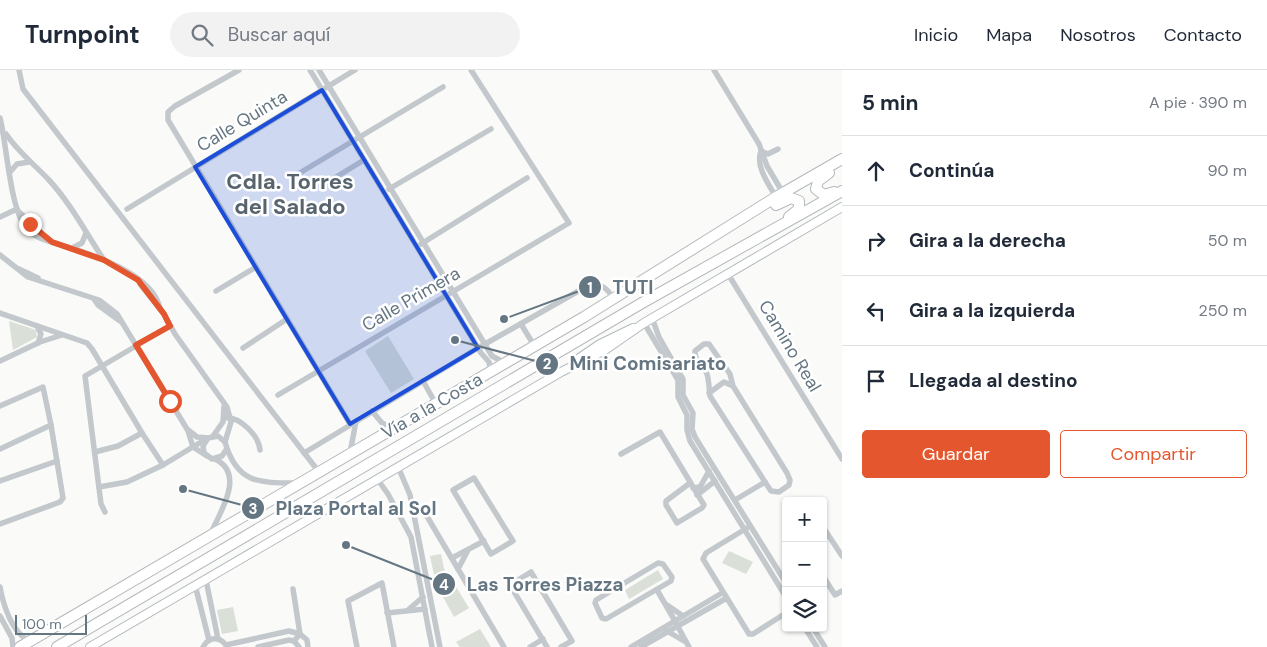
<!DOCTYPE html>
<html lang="es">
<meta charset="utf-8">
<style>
:root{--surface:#fff;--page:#f2f2f3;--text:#1f2937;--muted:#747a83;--line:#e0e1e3;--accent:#e4572e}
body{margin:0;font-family:"DM Sans",sans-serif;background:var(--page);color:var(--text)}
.controls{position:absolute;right:15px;bottom:15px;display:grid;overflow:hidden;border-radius:5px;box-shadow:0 1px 4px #0004}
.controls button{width:45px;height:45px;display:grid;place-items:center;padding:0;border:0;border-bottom:1px solid var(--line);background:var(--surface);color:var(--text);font:25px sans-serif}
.scale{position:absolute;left:15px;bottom:12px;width:72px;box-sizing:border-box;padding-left:5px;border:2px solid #657683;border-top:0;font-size:14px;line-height:18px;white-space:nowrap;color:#657683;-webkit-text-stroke:4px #fff;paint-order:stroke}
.stop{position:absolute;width:15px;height:15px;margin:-11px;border:4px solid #e4572e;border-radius:50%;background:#fff}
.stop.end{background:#e4572e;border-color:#fff;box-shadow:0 1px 5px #0008}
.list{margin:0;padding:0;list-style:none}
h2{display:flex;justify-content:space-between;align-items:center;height:65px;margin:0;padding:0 20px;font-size:21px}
h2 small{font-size:16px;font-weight:400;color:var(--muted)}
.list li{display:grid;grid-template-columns:32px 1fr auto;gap:15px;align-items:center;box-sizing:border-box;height:70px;padding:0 20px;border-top:1px solid var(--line)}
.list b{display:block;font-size:19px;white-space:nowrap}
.list em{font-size:16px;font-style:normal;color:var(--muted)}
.actions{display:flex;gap:10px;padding:15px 20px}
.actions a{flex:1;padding:11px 0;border:1px solid var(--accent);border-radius:5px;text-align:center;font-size:18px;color:var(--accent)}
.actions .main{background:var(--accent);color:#fff}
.icon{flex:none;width:28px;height:28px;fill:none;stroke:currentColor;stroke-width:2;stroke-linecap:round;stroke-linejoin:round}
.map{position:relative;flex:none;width:842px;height:577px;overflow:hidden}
header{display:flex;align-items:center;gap:30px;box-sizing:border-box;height:70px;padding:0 25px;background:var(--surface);border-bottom:1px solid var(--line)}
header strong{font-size:24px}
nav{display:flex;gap:28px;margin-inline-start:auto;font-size:18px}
.search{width:350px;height:45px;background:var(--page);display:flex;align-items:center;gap:12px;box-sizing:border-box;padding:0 18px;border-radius:28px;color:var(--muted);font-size:19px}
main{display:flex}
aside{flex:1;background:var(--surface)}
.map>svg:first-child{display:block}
</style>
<header>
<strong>Turnpoint</strong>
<div class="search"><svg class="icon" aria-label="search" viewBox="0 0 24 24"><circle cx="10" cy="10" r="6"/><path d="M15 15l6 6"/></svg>Buscar aquí</div>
<nav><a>Inicio</a><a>Mapa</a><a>Nosotros</a><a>Contacto</a></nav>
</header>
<main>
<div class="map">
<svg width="842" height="577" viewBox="0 0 842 577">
<rect width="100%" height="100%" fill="#fafaf8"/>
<g fill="#dadfd7">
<polygon points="9,251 36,260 37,267 13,280"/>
<polygon points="388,266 414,309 391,323 365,281"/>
<polygon points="729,481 753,492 746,504 722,493"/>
<polygon points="441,484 445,503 434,505 430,486"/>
<polygon points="658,500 663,509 629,529 625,520"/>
<polygon points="452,510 469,538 454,547 438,518"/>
<polygon points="233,537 238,561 222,564 217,540"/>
<polygon points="480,559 491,577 460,577 456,572"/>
</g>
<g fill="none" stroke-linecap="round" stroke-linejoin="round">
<defs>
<g id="secondary">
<polyline points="578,289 600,274 633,258"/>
<polyline points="90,577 561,302 605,280 644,253 842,137"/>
</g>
<g id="highway">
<polyline points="829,103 818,111 816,119 824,125 834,122"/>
<polyline points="776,135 791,128 799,131 799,139 789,147"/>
<polyline points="20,577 584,247 776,127 842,89"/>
<polyline points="57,577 642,233 842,121"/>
</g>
</defs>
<use href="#secondary" stroke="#b3babf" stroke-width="10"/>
<use href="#highway" stroke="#b4b9bd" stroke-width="12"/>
<g stroke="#c3c8cc" stroke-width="5.5">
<polyline points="19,0 23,19 319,402"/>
<polyline points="239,0 175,36 168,42 168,50 350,354"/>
<polyline points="310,0 481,283 489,292 491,303"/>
<polyline points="319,0 492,286 505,293"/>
<polyline points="714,0 759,74 767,96 783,123"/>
<path d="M0,48C7,75 10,141 27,159C36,169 49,171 61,175C91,184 154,204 160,239"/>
<path d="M6,64C18,82 34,94 49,110C71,134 86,163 104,190"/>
<path d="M761,81C755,96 769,115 776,127"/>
<polyline points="761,81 768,84 778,79"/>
<polyline points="10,102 17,94 29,92"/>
<polyline points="298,104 443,17"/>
<polyline points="323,115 364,90"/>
<polyline points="389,119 491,59"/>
<polyline points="127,139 355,0"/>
<polyline points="17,140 50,171"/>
<polyline points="0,147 17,139"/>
<polyline points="421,174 527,108"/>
<polyline points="72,178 82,173 86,163"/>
<polyline points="0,185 28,207 99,230 117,244 187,359 197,367 208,368"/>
<polyline points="19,199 38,208"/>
<polyline points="728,204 842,389"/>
<polyline points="140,214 164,244 175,264 227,337 231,352 225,372"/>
<polyline points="216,221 256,197"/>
<polyline points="94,229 98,235 120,251"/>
<polyline points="0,243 87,273 92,279 142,363 163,395"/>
<polyline points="652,248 659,267 683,309 683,325 693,343 692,359 695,367 786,513"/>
<polyline points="644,253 678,310 678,327 687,345 687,360 690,371 786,527"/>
<polyline points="521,254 535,277"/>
<polyline points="37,256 41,264 38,273"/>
<polyline points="243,278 287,249"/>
<polyline points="0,291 40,272 62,265"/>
<polyline points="423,311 436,334"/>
<path d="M709,323L724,312L733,316L787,403L790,410L789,415L779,422L771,421L765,412L710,326C709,319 709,310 707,304C704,296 694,291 695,281L704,274H709L730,304L733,316"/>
<polyline points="278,325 569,153 471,0"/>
<polyline points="0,336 43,317 51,355 63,428 60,432 0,454"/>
<polyline points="372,341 382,353 392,358"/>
<path d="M224,348C239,345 259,366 260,380"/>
<polyline points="188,361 193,377 207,386"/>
<polyline points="213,366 223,352 224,336"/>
<polyline points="0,379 51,355"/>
<path d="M226,380L222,386L212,389L204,383L203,376L208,368L218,366L225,372C237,414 259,413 299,413"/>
<polyline points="95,382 118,376 142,363"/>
<path d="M304,383L478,278L589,215C602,214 608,218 613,229"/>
<polyline points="350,383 356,351"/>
<polyline points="621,384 660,362 704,435 702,438 677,453 666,435 666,431 690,413"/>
<polyline points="399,399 410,425 440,577"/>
<polygon points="474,408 513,471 491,484 453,420"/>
<polyline points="378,410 388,424 411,467 432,577"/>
<polyline points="0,411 57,391"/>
<polyline points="99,417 127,412 163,395 206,369"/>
<polyline points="693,418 700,417 709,401"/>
<polyline points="697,425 715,411"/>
<polyline points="735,430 765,412"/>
<polyline points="427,440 425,443 504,577"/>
<polyline points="105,442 101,434 85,306 170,256"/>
<polyline points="823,457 842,486"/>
<polyline points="747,458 706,483 703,489 749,564 753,564 786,543"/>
<path d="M211,463C220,442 246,404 215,389"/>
<polyline points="452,488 484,471"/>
<polygon points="658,493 663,494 672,507 671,511 606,549 602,548 595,533 596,530"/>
<polyline points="458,499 467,482"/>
<polyline points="823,506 835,525 842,521"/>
<polyline points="206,510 218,569"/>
<polyline points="195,515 209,570"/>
<path d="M0,517C3,534 12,565 31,571"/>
<polyline points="293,519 300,564 294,571"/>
<polyline points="657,520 675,551"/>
<polyline points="667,535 683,546"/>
<polyline points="408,540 423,527"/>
<polyline points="387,543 425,539"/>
<polyline points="0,546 12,568 13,577"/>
<polyline points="677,555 689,577"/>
<polyline points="805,558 817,577"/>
<polyline points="813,558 825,577"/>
<polyline points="667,561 684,571"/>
<polyline points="226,575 289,561 300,564 307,570 308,577"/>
<path d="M203,577C209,566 221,566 227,577"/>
<polyline points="258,577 289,570 294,571 299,577"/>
<polyline points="357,577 348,531 382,513 394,577"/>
<polyline points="530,577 543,569"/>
<polyline points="547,577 510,515 531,502 572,571 561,577"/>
<polyline points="631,577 722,523"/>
<polyline points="641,577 725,529"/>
</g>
<use href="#secondary" stroke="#fff" stroke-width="8"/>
<use href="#highway" stroke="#fff" stroke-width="10"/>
</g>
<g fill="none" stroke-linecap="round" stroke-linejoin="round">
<polyline stroke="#e4572e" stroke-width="6" points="30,154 52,172 104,190 138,210 164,244 170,256 136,275 170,331"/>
</g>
<path fill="#1d4ed8" fill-opacity="0.2" stroke="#1d4ed8" stroke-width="4" stroke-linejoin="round" d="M322,20L478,278L350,354L195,97Z"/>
<g text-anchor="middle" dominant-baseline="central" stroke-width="5" stroke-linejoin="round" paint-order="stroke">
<g font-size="18" fill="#657683" stroke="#fff">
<text transform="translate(242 51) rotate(-31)">Calle Quinta</text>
<text transform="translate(411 229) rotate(-30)">Calle Primera</text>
<text transform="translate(790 276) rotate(59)">Camino Real</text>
<text transform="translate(432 336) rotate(-30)">Vía a la Costa</text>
</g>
<g font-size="22" font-weight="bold" fill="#57646e" stroke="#fff">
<text x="290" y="111">Cdla. Torres<tspan x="290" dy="25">del Salado</tspan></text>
</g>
</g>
<path fill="none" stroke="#657683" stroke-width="2" d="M504 249L590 217M455 270L547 294M183 419L253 438M346 475L444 514"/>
<g fill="#657683" stroke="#fff" stroke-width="2">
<circle cx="504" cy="249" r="5"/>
<circle cx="455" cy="270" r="5"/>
<circle cx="183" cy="419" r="5"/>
<circle cx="346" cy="475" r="5"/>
<circle cx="590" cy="217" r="12"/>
<circle cx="547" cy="294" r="12"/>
<circle cx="253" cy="438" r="12"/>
<circle cx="444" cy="514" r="12"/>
</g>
<g font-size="15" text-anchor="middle" font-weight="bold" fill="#fff">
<text x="590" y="223">1</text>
<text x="547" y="299">2</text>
<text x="253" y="444">3</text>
<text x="444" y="520">4</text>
</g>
<g font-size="19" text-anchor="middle" font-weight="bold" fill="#657683" stroke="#fff" stroke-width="5" stroke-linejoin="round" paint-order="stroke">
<text x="633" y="224">TUTI</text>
<text x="648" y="300">Mini Comisariato</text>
<text x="356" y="445">Plaza Portal al Sol</text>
<text x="545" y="521">Las Torres Piazza</text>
</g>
</svg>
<div class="controls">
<button>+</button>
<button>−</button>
<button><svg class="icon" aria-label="layers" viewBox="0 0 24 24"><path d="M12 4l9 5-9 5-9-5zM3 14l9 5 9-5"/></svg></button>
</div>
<div class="scale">100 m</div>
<div class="stop" style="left:170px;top:331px"></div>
<div class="stop end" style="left:30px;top:154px"></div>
</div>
<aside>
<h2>5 min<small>A pie · 390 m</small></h2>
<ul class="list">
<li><svg class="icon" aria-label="ahead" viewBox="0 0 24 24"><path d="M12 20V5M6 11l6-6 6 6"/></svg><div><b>Continúa</b></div><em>90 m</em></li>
<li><svg class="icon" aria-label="right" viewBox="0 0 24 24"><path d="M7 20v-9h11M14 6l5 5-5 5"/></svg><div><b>Gira a la derecha</b></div><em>50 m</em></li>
<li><svg class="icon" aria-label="left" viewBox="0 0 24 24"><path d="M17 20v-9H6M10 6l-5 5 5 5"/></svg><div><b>Gira a la izquierda</b></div><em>250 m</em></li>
<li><svg class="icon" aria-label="arrive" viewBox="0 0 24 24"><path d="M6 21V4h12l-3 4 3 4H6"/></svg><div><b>Llegada al destino</b></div></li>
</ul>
<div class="actions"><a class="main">Guardar</a><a>Compartir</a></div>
</aside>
</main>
